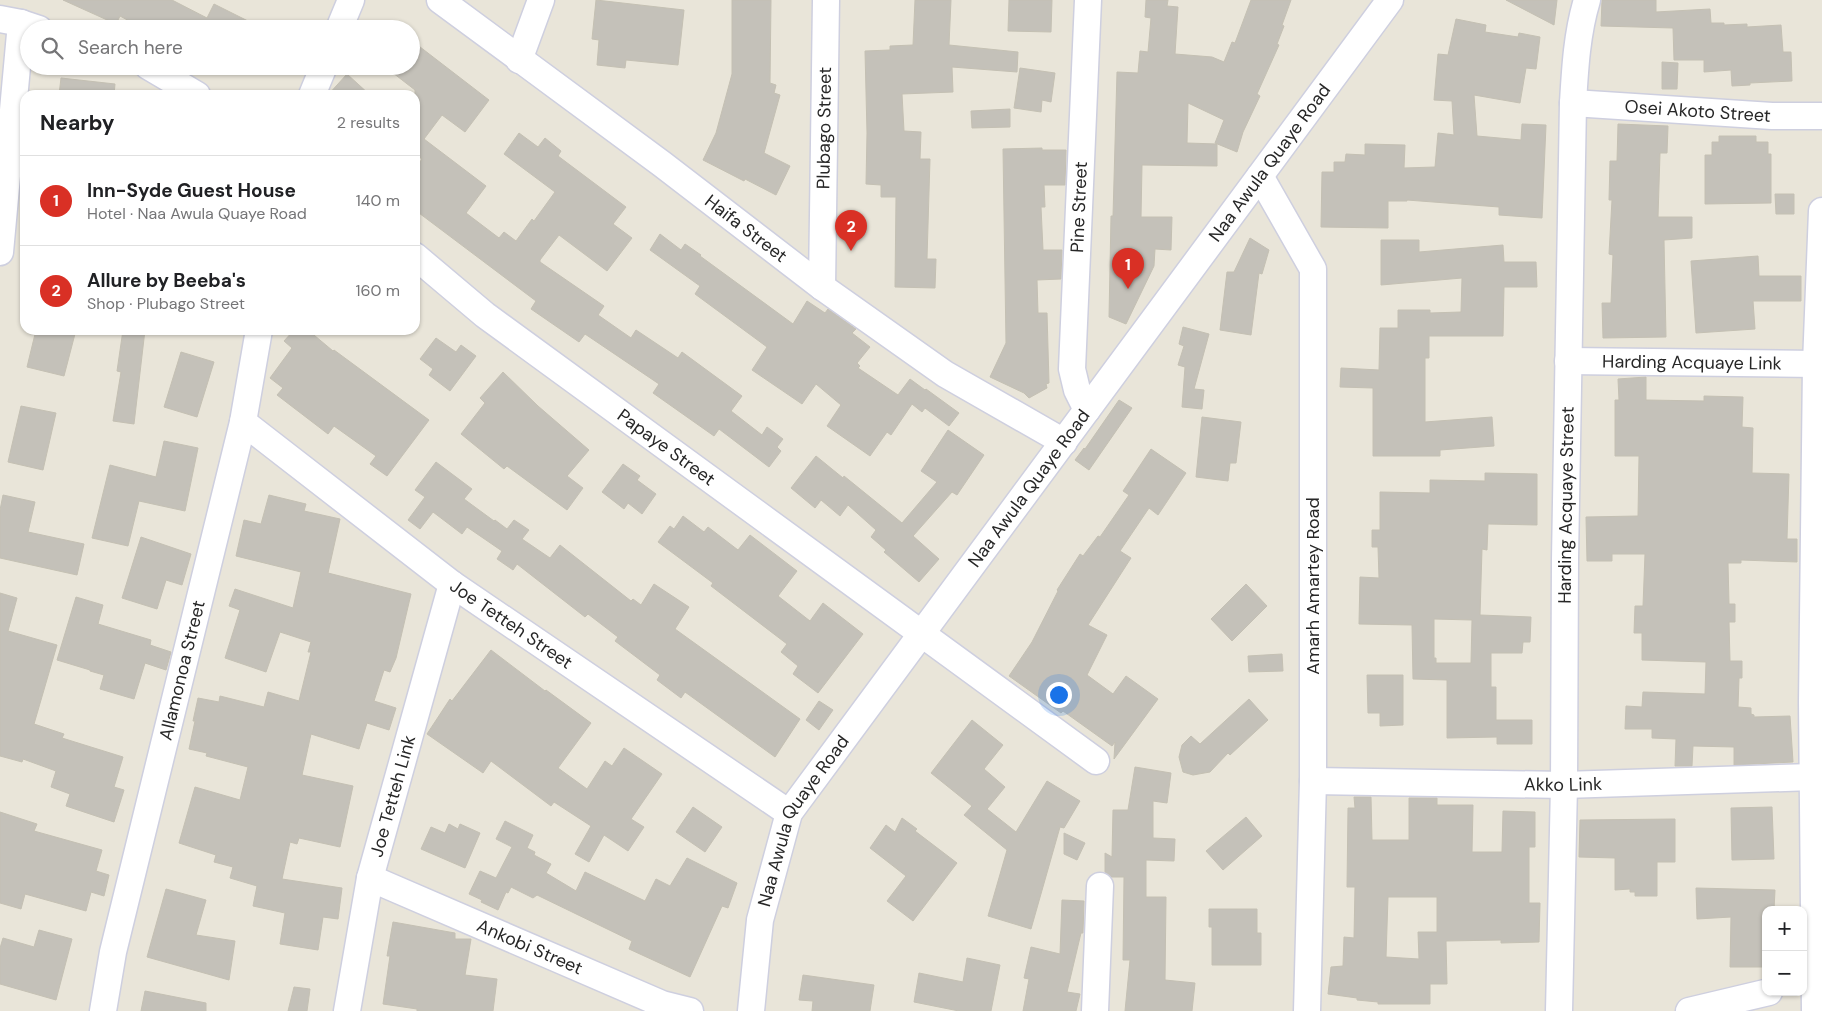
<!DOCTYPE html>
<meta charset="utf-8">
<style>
:root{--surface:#fff;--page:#f2f2f2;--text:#202124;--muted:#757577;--line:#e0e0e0;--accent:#d93025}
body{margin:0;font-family:"DM Sans",sans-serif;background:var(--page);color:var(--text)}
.controls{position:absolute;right:15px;bottom:15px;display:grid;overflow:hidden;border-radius:10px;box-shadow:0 1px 4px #0004}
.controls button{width:45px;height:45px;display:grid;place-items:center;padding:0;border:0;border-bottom:1px solid var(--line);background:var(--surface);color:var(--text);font:25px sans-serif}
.you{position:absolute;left:1058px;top:694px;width:18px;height:18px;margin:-12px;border:4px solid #fff;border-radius:50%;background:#1a73e8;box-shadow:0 0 0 8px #1a73e833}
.badge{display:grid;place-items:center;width:32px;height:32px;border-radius:50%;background:var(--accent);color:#fff;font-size:16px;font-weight:700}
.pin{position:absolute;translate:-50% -41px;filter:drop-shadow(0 1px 2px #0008)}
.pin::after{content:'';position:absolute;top:26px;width:18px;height:15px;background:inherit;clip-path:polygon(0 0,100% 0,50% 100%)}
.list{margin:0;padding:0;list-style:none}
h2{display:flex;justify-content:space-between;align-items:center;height:65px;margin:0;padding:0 20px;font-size:21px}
h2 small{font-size:16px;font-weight:400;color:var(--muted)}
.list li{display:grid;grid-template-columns:32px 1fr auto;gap:15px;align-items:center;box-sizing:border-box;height:90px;padding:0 20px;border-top:1px solid var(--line)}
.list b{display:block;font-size:19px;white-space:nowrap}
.list p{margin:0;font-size:16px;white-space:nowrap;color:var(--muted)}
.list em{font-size:16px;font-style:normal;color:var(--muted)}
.icon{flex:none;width:28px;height:28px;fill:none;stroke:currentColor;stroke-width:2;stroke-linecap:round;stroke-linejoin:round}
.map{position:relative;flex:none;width:1822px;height:1011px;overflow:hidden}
.search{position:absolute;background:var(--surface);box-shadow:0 1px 4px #0004;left:20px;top:20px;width:400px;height:55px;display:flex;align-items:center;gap:12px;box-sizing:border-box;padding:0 18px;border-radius:28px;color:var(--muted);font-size:19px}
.panel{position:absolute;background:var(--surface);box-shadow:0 1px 4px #0004;left:20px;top:90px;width:400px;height:245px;border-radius:15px}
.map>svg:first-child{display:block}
</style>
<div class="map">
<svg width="1822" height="1011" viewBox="0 0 1822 1011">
<rect width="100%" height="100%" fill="#e9e5d9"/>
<g fill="#c4c1b9" stroke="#c4c0b3" fill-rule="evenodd">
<polygon points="63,0 172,0 207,18 214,4 264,29 144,29 120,16 116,24"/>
<polygon points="596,0 684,10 678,65 626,60 625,68 597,65 599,40 592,39"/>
<polygon points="732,0 771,0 770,83 776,85 774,93 780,95 764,153 790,166 776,195 745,179 744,181 703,160 716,133 732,74"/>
<polygon points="915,0 951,0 949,45 1018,52 1017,72 952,67 953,92 902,94 904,131 921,132 920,159 930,159 927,259 936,259 935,288 895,287 896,197 881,197 881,185 866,184 867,133 865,51 890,50 890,46 913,45"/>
<polygon points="1009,0 1052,0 1051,32 1008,31"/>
<polygon points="1146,0 1168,0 1167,6 1178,7 1175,54 1212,57 1224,62 1232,42 1235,43 1251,0 1291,0 1282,25 1284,26 1277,44 1279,45 1257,94 1260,96 1243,132 1237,152 1215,143 1224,120 1188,103 1187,143 1217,144 1217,166 1142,165 1141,217 1172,217 1171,250 1155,249 1154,266 1126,324 1109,317 1111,216 1113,216 1117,72 1138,73 1140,51 1148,52 1151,18 1145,17"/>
<polygon points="1506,0 1557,0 1554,25"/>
<polygon points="1602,0 1656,0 1656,12 1710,9 1711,23 1724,23 1724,25 1747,24 1747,27 1781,25 1783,52 1791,52 1792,81 1750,83 1750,85 1732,86 1731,70 1704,72 1704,60 1674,60 1673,28 1601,26"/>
<polygon points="1456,19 1486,25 1485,32 1518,37 1519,33 1540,37 1536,69 1526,68 1520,103 1474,95 1477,136 1521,140 1522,124 1546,125 1542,218 1499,215 1499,207 1407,200 1407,201 1388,201 1388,228 1321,227 1322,172 1334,172 1334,162 1345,162 1346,154 1365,155 1365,144 1405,145 1404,168 1435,167 1438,133 1454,135 1452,101 1434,100 1438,54 1448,55"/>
<polygon points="411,40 489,100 465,132 442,115 424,139 486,186 466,213 499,238 504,232 516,241 532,219 534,221 555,192 504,154 519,133 538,147 545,138 561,151 558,156 626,207 613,224 632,238 607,271 559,235 540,260 540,262 604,306 598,315 631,338 636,330 678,358 682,352 742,396 731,411 762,435 767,427 783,439 777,447 781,451 769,467 719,429 714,436 653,393 659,384 585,334 579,342 531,309 536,301 415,210 415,169 422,159 415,154 415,90 384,66 411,66"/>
<polygon points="1662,62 1678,63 1677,89 1662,89"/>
<polygon points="1020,68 1055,73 1051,102 1042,100 1041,112 1014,108"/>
<polygon points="347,74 370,95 328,95"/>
<polygon points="61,78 115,84 114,95 59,95"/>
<polygon points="1010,109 1010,127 972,128 971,111"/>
<polygon points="1618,124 1668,126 1667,153 1660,153 1658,217 1692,217 1692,238 1664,240 1666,337 1603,338 1602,303 1611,303 1613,255 1609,254 1612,200 1609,200 1610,161 1617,161"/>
<polygon points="1719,136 1756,136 1756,142 1768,142 1768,154 1771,154 1771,203 1705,204 1705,155 1712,155 1712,142 1719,142"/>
<polygon points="1042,148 1042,150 1066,150 1065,185 1044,185 1045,207 1041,207 1043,250 1062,250 1061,279 1037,280 1038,313 1047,313 1049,383 1046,384 1047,388 1029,398 1024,393 990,377 1006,343 1003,149"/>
<polygon points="1775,194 1794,194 1794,214 1776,214"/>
<polygon points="660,234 681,250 685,244 701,255 700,256 793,324 807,301 825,313 828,309 856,329 852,333 870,347 857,363 860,366 858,368 898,395 910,379 925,390 926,389 959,413 949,426 925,408 922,412 912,404 891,435 887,432 870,456 827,426 841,405 816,384 802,404 752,370 767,347 695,294 700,286 650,250"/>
<polygon points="1250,238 1269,250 1262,274 1259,273 1251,335 1220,330 1227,272 1234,272"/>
<polygon points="1381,240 1419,240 1419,252 1503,245 1504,262 1536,262 1537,287 1504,287 1503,336 1429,336 1429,358 1425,358 1425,422 1492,417 1494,446 1440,450 1440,456 1373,456 1373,388 1340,387 1341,368 1379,370 1380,328 1398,328 1398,310 1430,310 1430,313 1461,312 1462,278 1381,285"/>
<polygon points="1758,256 1759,276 1801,276 1801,301 1753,301 1755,329 1696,333 1691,261"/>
<polygon points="1183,327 1209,334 1194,389 1204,390 1202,409 1182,407 1185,367 1178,365 1184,346 1179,344"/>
<polygon points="36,330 76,330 64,376 27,367"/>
<polygon points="123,330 145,330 134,424 113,421 121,372 117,371"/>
<polygon points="294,330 308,330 333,351 334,350 429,420 387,476 370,464 376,456 334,426 328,434 277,395 283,388 270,378 292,348 284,341"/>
<polygon points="436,338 456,352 461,345 476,356 450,391 429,375 433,369 420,359"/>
<polygon points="181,352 214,362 197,417 164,407"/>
<polygon points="503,372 538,406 589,450 567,476 583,488 567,510 507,466 504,469 461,434 485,403 480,398"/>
<polygon points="1646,377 1646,400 1704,401 1704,396 1743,397 1742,427 1753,428 1752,473 1789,474 1787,539 1797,539 1797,562 1741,560 1741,563 1728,563 1729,604 1735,604 1735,622 1729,622 1730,661 1742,661 1742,678 1739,678 1738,707 1751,708 1751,714 1754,715 1754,717 1790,716 1793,762 1734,765 1734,747 1693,746 1692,766 1675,766 1676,739 1652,738 1652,729 1625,729 1626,706 1642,707 1643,692 1705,694 1706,662 1642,660 1642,633 1634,633 1635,606 1643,606 1645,554 1612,554 1612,561 1587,561 1586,517 1638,516 1639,456 1615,456 1615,400 1619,400 1618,379"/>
<polygon points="1119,400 1132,408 1089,470 1075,460 1084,448 1085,449"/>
<polygon points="21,406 56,413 43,470 8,462"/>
<polygon points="1202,417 1241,422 1236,463 1230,463 1228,481 1196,477"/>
<polygon points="948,430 984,455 957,495 952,492 913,536 939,559 919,582 884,552 886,550 871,537 876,530 848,505 840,516 821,500 815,508 791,488 816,456 843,478 844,476 902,523 937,482 921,471"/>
<polygon points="164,441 198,448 185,511 139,501 128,546 92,538 110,465 156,477"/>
<polygon points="1151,449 1186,473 1158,515 1149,508 1120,551 1131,558 1088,625 1107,635 1087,675 1113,694 1126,676 1158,699 1114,759 1115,742 1112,746 1063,711 1061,713 1009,676 1032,642 1058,591 1057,590 1080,554 1083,556 1098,536 1100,537 1129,495 1123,491"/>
<polygon points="436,462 472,489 464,499 494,521 495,520 507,529 514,520 529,530 522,539 550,558 560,545 631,601 633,599 641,605 654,584 689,607 675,629 800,719 775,757 685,692 681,698 657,680 660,675 615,641 618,637 588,614 585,617 517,564 513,570 497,559 502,551 467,527 462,534 433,512 420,529 408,520 425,497 415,490"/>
<polygon points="623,464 640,476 637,480 656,494 642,514 628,503 624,509 602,492"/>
<path d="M1485,473L1537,474V525L1488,524L1487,550L1482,549L1480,615L1531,617L1530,642H1523L1522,653H1491V687H1496V720H1532V744H1497V737L1447,738V680L1413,679L1412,625L1359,624L1360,577L1379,578L1378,547H1372V530H1380V492L1430,493V480L1485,481ZM1434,619L1472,620L1471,663H1436V658H1434Z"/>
<polygon points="3,495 35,502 28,532 84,544 77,575 0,558 0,510"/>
<polygon points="269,495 306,504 304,511 340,519 328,573 411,594 396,658 390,672 384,670 374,701 396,708 389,730 367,723 359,749 311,734 302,775 353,786 340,847 299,838 297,844 290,842 282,879 342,888 338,919 323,917 318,950 280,944 285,913 253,906 257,886 230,878 233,867 214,862 216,855 179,843 195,787 240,800 248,767 206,756 207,753 189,749 195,721 193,721 198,698 219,702 220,696 264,707 268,692 299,701 311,652 308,652 311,642 280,632 266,672 225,658 240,610 229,606 235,589 293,608 301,572 236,556 244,520 261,524"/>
<polygon points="683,516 704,532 708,527 738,550 750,535 797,571 778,596 810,621 823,603 863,634 818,693 793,674 798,666 781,652 787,644 711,586 713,583 658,542 670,526 674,529"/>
<polygon points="141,537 191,554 182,585 166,580 157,609 122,598"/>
<polygon points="1246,584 1267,606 1232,641 1211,619"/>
<polygon points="0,593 17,598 8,631 57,645 34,724 64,734 62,738 123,757 114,787 124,790 114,822 66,806 70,794 51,787 56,771 23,759 22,762 0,756"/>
<polygon points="76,597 103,605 98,624 151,640 150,645 171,652 166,670 145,663 134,699 100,689 104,675 90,671 90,670 57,660"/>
<polygon points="491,650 545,691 546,690 591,723 558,768 587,789 605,761 612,766 624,748 662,774 631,819 644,827 628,851 604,835 589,862 575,854 591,826 554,802 551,806 491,761 483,773 427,734 450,699 452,701"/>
<polygon points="1282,654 1283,671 1249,672 1248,656"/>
<polygon points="1367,675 1403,675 1403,725 1380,726 1380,713 1368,713"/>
<polygon points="1249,699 1268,720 1230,755 1228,753 1210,772 1193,775 1183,772 1179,757 1182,745 1191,736 1200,744"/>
<polygon points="819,701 833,710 819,730 806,720"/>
<polygon points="972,720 1003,745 984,769 1005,787 987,809 1016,832 1047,781 1080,801 1064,828 1060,827 1031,929 988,916 1007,850 964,815 972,806 931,773"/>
<polygon points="1135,767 1171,773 1167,803 1153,801 1153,838 1175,839 1174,861 1146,860 1146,897 1166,897 1165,980 1195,983 1192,1011 1125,1011 1130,960 1123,960 1124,877 1111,877 1105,872 1105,853 1112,857 1113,810 1128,810"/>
<path d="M1354,797H1371L1372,840H1409V798H1437V805H1473L1472,852H1502L1503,811L1535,812V847H1529V903H1540L1539,942L1501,943V940L1446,941L1447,984H1430V1004H1378V1002L1357,1000V998L1328,994L1331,967L1343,966L1344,937L1354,938L1355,887H1347L1348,808H1355ZM1388,897H1437V932H1418L1419,959L1386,957Z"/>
<polygon points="693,807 722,827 705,852 676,832"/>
<polygon points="1772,807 1774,859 1732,860 1731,808"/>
<polygon points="0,812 37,824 34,831 102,850 96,871 109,875 104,896 91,892 86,911 25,894 21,909 0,903"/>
<polygon points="1246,817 1262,836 1223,870 1206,851"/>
<polygon points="902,818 917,829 915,831 957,863 913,921 887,901 906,876 870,848 886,825 895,832"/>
<polygon points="1675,819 1675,862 1657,862 1657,896 1635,896 1635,892 1630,892 1630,889 1615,890 1615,858 1579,857 1580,820"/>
<polygon points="505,821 533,835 527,848 535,852 534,855 551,864 546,873 576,891 585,872 645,901 656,879 670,886 687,858 737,883 728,908 722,906 690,977 629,949 632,941 537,895 533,898 511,887 508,893 506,892 498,910 481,902 482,900 469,894 480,871 496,878 512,847 496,839"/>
<polygon points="449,824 458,829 460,824 480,833 465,868 421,849 431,827 445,833"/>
<polygon points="1064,833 1085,843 1077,860 1064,854"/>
<polygon points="1696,888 1775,890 1774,910 1766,910 1766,967 1730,967 1731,917 1697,919"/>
<polygon points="166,889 206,900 196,935 235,941 229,980 147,957"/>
<polygon points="1062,900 1084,901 1083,933 1081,933 1067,992 1080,994 1076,1011 1023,1011 1029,979 1024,978 1031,947 1060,954"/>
<polygon points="1209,909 1257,909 1257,933 1261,933 1261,965 1212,965 1212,927 1209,927"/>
<polygon points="393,922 455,933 455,939 471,939 465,975 497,979 493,1011 417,1011 417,1009 383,1004 390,956 387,956"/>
<polygon points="39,930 72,939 56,1000 0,984 0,948 3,938 34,947"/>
<polygon points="967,958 1000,965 991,1011 959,1011 914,1002 919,973 963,982"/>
<polygon points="803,975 874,985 870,1011 812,1011 813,1001 799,1000"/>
<polygon points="294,987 310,989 307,1011 288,1011"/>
<polygon points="145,991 206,1003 206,1011 141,1011"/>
</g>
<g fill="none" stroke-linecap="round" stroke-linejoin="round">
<defs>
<g id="minor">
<path id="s1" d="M440,0L662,164L822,287L945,374L1064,442"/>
<polyline points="0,19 21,23 39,29"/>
<polyline points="339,29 351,0"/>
<polyline points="519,60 541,0"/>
<polyline points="148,66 197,95"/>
<polyline points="312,95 324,66"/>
<path id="s2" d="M1573,103L1772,116H1822"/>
<polyline points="1260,176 1313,269 1313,781 1307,1011"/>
<polyline points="0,252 21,23"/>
<path id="s3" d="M415,256L485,315L1096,761"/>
<path id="s4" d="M822,287L826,0"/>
<path id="s5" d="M1568,361L1816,364"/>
<path id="s6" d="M1087,410L1077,390L1072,369L1088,0"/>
<path id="s7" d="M243,422L452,584L789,813"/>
<path id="s8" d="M1313,781L1564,785L1813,777"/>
<path id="s9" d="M370,878L662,1004L690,1011"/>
<path id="s10" d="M103,1011L113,952L243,422L259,330"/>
<path id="s11" d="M347,1011L370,878L452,584"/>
<path id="s12" d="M751,1011L760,920L789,813L1390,0"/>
<polyline points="1095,1011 1100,886"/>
<path id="s13" d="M1559,1011L1564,785L1565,559L1573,103C1575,68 1577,33 1587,0"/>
<polyline points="1689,1011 1769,992"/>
<polyline points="1815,1011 1812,702 1816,364 1822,211"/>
</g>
</defs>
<use href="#minor" stroke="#cecfdf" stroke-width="29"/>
<use href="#minor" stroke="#fff" stroke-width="26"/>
</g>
<g text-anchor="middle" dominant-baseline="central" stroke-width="4.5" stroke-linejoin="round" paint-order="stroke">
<g font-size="18" fill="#272727" stroke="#fff">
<text stroke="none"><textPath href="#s2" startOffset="125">Osei Akoto Street</textPath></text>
<text stroke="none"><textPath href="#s4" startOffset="159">Plubago Street</textPath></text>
<text stroke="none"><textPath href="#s12" startOffset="1011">Naa Awula Quaye Road</textPath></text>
<text stroke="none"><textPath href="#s6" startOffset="206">Pine Street</textPath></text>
<text stroke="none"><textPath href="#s1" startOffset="382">Haifa Street</textPath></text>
<text stroke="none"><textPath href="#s5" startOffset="124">Harding Acquaye Link</textPath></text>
<text stroke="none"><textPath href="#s3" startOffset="316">Papaye Street</textPath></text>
<text stroke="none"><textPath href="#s12" startOffset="606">Naa Awula Quaye Road</textPath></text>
<text stroke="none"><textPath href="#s13" startOffset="506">Harding Acquaye Street</textPath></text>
<text transform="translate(1313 586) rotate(-90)">Amarh Amartey Road</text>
<text stroke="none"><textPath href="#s7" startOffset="336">Joe Tetteh Street</textPath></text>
<text stroke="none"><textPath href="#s10" startOffset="350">Allamonoa Street</textPath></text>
<text stroke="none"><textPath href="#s8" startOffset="250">Akko Link</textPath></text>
<text stroke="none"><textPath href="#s11" startOffset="220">Joe Tetteh Link</textPath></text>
<text stroke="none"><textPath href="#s12" startOffset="201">Naa Awula Quaye Road</textPath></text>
<text stroke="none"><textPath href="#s9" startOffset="174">Ankobi Street</textPath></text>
</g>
</g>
</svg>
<div class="controls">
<button>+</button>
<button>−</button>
</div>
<div class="you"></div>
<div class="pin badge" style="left:1128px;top:289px">1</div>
<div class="pin badge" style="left:851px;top:251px">2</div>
<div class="search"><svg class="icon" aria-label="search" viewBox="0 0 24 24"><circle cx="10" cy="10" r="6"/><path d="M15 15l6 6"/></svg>Search here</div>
<section class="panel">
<h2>Nearby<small>2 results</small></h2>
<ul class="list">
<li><span class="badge">1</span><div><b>Inn-Syde Guest House</b><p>Hotel · Naa Awula Quaye Road</p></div><em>140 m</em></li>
<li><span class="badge">2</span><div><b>Allure by Beeba's</b><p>Shop · Plubago Street</p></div><em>160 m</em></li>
</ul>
</section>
</div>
